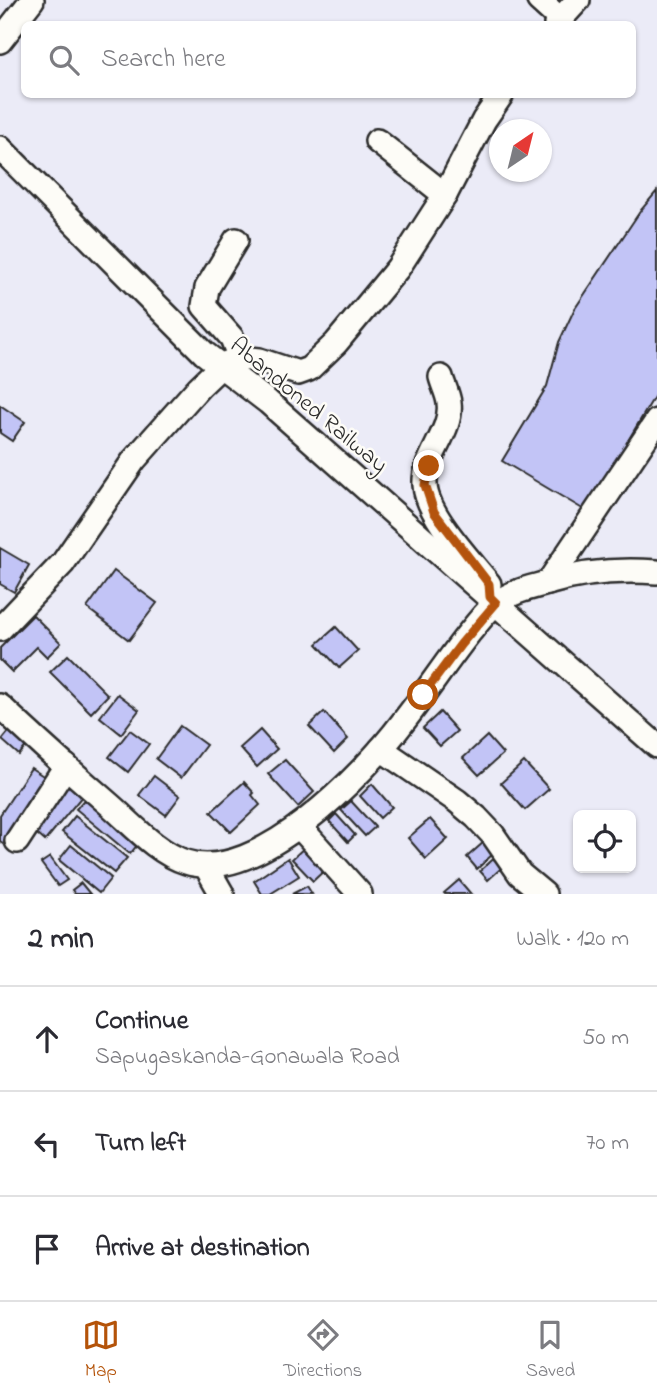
<!DOCTYPE html>
<meta charset="utf-8">
<style>
:root{--surface:#fff;--page:#f2f2f3;--text:#2b2b33;--muted:#7c7c81;--line:#e1e1e2;--accent:#b45309}
body{margin:0;font-family:"Indie Flower",sans-serif;background:var(--page);color:var(--text)}
.controls{position:absolute;right:21px;bottom:21px;display:grid;overflow:hidden;border-radius:10px;box-shadow:0 2px 5px #0004}
.controls button{width:63px;height:63px;display:grid;place-items:center;padding:0;border:0;border-bottom:2px solid var(--line);background:var(--surface);color:var(--text);font:35px sans-serif}
.compass{position:absolute;left:489px;top:119px;width:63px;height:63px;border-radius:50%;background:var(--surface);box-shadow:0 2px 5px #0004;rotate:35deg}
.stop{position:absolute;width:21px;height:21px;margin:-16px;border:5px solid #b45309;border-radius:50%;background:#fff}
.stop.end{background:#b45309;border-color:#fff;box-shadow:0 2px 7px #0008}
.list{margin:0;padding:0;list-style:none}
h2{display:flex;justify-content:space-between;align-items:center;height:91px;margin:0;padding:0 28px;font-size:30px}
h2 small{font-size:23px;font-weight:400;color:var(--muted)}
.list li{display:grid;grid-template-columns:46px 1fr auto;gap:21px;align-items:center;box-sizing:border-box;height:105px;padding:0 28px;border-top:2px solid var(--line)}
.list b{display:block;font-size:26px;white-space:nowrap}
.list p{margin:0;font-size:23px;white-space:nowrap;color:var(--muted)}
.list em{font-size:23px;font-style:normal;color:var(--muted)}
.icon{flex:none;width:38px;height:38px;fill:none;stroke:currentColor;stroke-width:2;stroke-linecap:round;stroke-linejoin:round}
.map{position:relative;flex:none;width:657px;height:894px;overflow:hidden}
.search{position:absolute;background:var(--surface);box-shadow:0 2px 5px #0004;left:21px;right:21px;top:21px;height:77px;display:flex;align-items:center;gap:18px;box-sizing:border-box;padding:0 24px;border-radius:10px;color:var(--muted);font-size:26px}
.sheet{height:406px;background:var(--surface)}
nav{display:flex;justify-content:space-around;align-items:center;box-sizing:border-box;height:98px;border-top:2px solid var(--line);background:var(--surface);font-size:19px;color:var(--muted)}
nav a{display:grid;justify-items:center;gap:4px}
nav .on{color:var(--accent)}
.map>svg:first-child{display:block}
</style>
<div class="map">
<svg width="657" height="894" viewBox="0 0 657 894">
<rect width="100%" height="100%" fill="#ebebf7"/>
<filter id="ink" filterUnits="userSpaceOnUse"><feTurbulence type="fractalNoise" baseFrequency=".0143" numOctaves="2"/><feDisplacementMap in="SourceGraphic" scale="14" xChannelSelector="R" yChannelSelector="G"/><feConvolveMatrix kernelMatrix="1 2 1 2 8 2 1 2 1" color-interpolation-filters="sRGB"/></filter>
<g filter="url(#ink)">
<g fill="#c2c4f6" stroke="#2b2b2b" stroke-width="2">
<polygon points="657,191 657,392 586,511 502,461 547,386 559,342 574,310 641,210"/>
<polygon points="0,405 25,422 12,441 0,433"/>
<polygon points="0,548 29,565 14,592 0,584"/>
<polygon points="114,571 157,603 129,640 87,608"/>
<polygon points="33,615 61,643 47,657 37,647 12,672 0,660 0,648"/>
<polygon points="336,627 358,651 339,668 317,644"/>
<polygon points="68,655 108,695 91,713 50,672"/>
<polygon points="118,694 139,710 121,734 100,717"/>
<polygon points="324,712 348,739 334,753 309,726"/>
<polygon points="440,712 457,731 440,746 423,728"/>
<polygon points="180,726 206,745 181,778 156,759"/>
<polygon points="11,729 28,744 19,755 2,740"/>
<polygon points="130,730 149,744 128,772 109,757"/>
<polygon points="260,730 277,749 257,767 240,748"/>
<polygon points="487,736 503,754 479,775 463,758"/>
<polygon points="285,760 314,792 298,807 268,774"/>
<polygon points="524,762 549,789 525,810 501,783"/>
<polygon points="31,768 51,781 7,846 0,841 0,815"/>
<polygon points="154,776 180,796 166,815 139,795"/>
<polygon points="73,777 88,789 45,841 30,828"/>
<polygon points="244,782 254,793 252,795 260,805 231,832 211,812"/>
<polygon points="372,784 392,807 380,818 360,796"/>
<polygon points="88,795 142,839 130,854 76,809"/>
<polygon points="351,801 375,827 365,836 341,810"/>
<polygon points="336,814 355,835 348,842 329,821"/>
<polygon points="75,816 127,858 114,873 62,832"/>
<polygon points="430,819 448,839 426,859 408,838"/>
<polygon points="484,842 494,853 477,869 467,857"/>
<polygon points="71,845 111,878 99,893 59,860"/>
<polygon points="307,845 328,867 313,881 292,859"/>
<polygon points="499,854 507,863 488,880 480,871"/>
<polygon points="50,857 67,880 58,886 41,863"/>
<polygon points="288,858 299,876 270,894 262,894 254,881"/>
<polygon points="459,880 471,894 445,894 444,893"/>
<polygon points="81,883 90,894 75,894 72,890"/>
<polygon points="307,886 312,894 292,894"/>
</g>
<g fill="none" stroke-linecap="round" stroke-linejoin="round">
<defs>
<g id="minor">
<polyline points="539,0 560,19"/>
<polyline points="556,24 578,0"/>
<polyline points="0,41 32,0"/>
<polyline points="377,141 445,195"/>
<polyline points="0,148 204,353 268,402 657,746"/>
<polyline points="236,240 207,288 204,306 232,338 240,358"/>
<path d="M441,377C443,385 448,394 449,403C453,431 423,457 425,485C426,514 471,561 489,584"/>
<polyline points="548,583 657,421"/>
<polyline points="0,629 63,563 134,460 199,387 222,365 240,358 259,360 298,373 309,369 336,343 398,268 445,195 484,120 502,94"/>
<path d="M0,706C36,740 73,773 110,805C133,825 157,853 186,862C257,885 364,774 403,722C426,693 446,662 469,633C478,623 487,609 498,602C513,591 530,588 547,583C583,572 619,569 657,572"/>
<polyline points="381,749 457,801 476,817 493,835 520,874 544,894"/>
<polyline points="299,826 360,894"/>
<polyline points="17,841 66,766"/>
<polyline points="206,866 222,894"/>
</g>
</defs>
<use href="#minor" stroke="#2b2b2b" stroke-width="28"/>
<use href="#minor" stroke="#fdfcf7" stroke-width="23"/>
</g>
</g>
<g fill="none" stroke-linecap="round" stroke-linejoin="round" filter="url(#ink)">
<polyline stroke="#b45309" stroke-width="9" points="423,695 461,644 496,603 490,597 489,584 434,512 425,485 429,466"/>
</g>
<g text-anchor="middle" dominant-baseline="central" stroke-width="5" stroke-linejoin="round" paint-order="stroke">
<g font-size="24" fill="#2b2b2b" stroke="#fdfcf7">
<text transform="translate(308 406) rotate(40)">Abandoned Railway</text>
</g>
</g>
</svg>
<div class="controls">
<button><svg class="icon" aria-label="locate" viewBox="0 0 24 24"><circle cx="12" cy="12" r="6"/><path d="M12 2v4M12 18v4M2 12h4M18 12h4"/></svg></button>
</div>
<svg class="compass" viewBox="-18 -18 36 36"><path d="M0-13l5 13h-10z" fill="#e53935"/><path d="M0 13l5-13h-10z" fill="#7c7c81"/></svg>
<div class="stop" style="left:423px;top:695px"></div>
<div class="stop end" style="left:429px;top:466px"></div>
<div class="search"><svg class="icon" aria-label="search" viewBox="0 0 24 24"><circle cx="10" cy="10" r="6"/><path d="M15 15l6 6"/></svg>Search here</div>
</div>
<section class="sheet">
<h2>2 min<small>Walk · 120 m</small></h2>
<ul class="list">
<li><svg class="icon" aria-label="ahead" viewBox="0 0 24 24"><path d="M12 20V5M6 11l6-6 6 6"/></svg><div><b>Continue</b><p>Sapugaskanda-Gonawala Road</p></div><em>50 m</em></li>
<li><svg class="icon" aria-label="left" viewBox="0 0 24 24"><path d="M17 20v-9H6M10 6l-5 5 5 5"/></svg><div><b>Turn left</b></div><em>70 m</em></li>
<li><svg class="icon" aria-label="arrive" viewBox="0 0 24 24"><path d="M6 21V4h12l-3 4 3 4H6"/></svg><div><b>Arrive at destination</b></div></li>
</ul>
</section>
<nav>
<a class="on"><svg class="icon" aria-label="map" viewBox="0 0 24 24"><path d="M3 6l6-2 6 2 6-2v14l-6 2-6-2-6 2zM9 4v14M15 6v14"/></svg>Map</a>
<a><svg class="icon" aria-label="directions" viewBox="0 0 24 24"><path d="M12 3l9 9-9 9-9-9zM9 14v-3h6M13 9l2 2-2 2"/></svg>Directions</a>
<a><svg class="icon" aria-label="saved" viewBox="0 0 24 24"><path d="M7 4h10v16l-5-4-5 4z"/></svg>Saved</a>
</nav>
